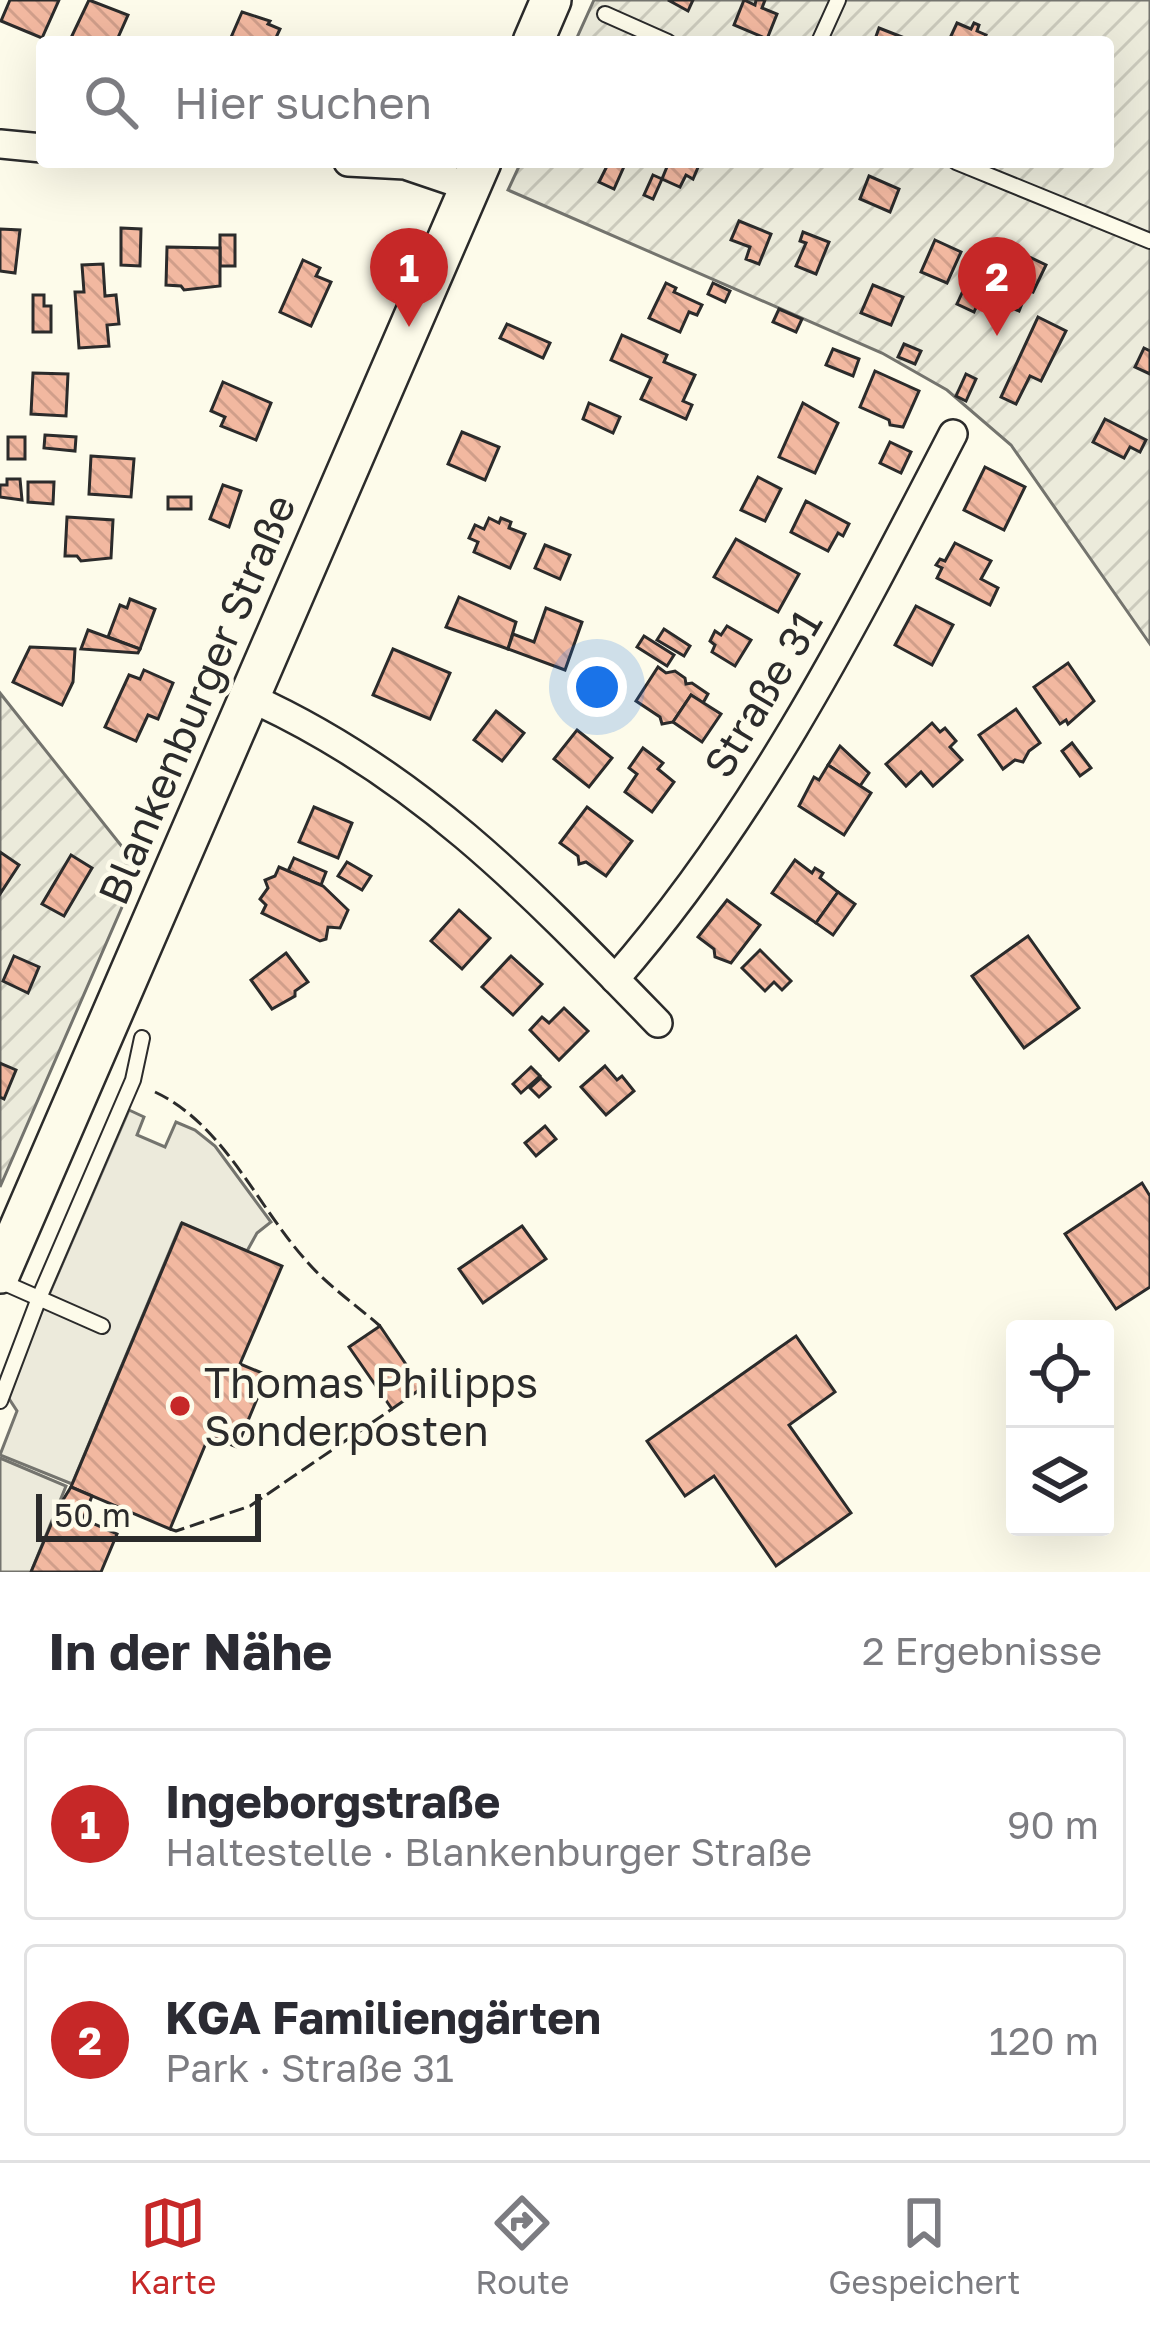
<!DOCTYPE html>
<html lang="de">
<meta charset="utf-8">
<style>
:root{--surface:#fff;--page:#f7f7f7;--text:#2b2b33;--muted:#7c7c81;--line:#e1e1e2;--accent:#c62828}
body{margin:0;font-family:"Golos Text",sans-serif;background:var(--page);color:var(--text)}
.controls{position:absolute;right:36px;bottom:36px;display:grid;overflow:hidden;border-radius:12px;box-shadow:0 12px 48px #0002}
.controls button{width:108px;height:108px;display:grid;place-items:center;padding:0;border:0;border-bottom:3px solid var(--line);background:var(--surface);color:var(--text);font:60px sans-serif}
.scale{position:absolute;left:36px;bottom:30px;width:225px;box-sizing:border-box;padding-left:12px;border:6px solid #2b2b2b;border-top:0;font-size:33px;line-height:42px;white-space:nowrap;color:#2b2b2b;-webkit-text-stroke:9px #fdfbea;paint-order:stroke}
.you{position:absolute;left:597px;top:687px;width:42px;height:42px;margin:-30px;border:9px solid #fff;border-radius:50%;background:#1a73e8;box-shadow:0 0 0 18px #1a73e833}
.badge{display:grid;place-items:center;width:78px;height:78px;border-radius:50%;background:var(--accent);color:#fff;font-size:39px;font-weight:700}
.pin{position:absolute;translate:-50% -99px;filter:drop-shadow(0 3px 6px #0008)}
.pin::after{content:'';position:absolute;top:63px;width:42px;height:36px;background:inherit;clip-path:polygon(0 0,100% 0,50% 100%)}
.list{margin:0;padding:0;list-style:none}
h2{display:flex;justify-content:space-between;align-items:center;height:156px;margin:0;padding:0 48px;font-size:51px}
h2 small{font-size:39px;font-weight:400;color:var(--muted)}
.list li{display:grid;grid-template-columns:78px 1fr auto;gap:36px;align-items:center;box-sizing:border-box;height:192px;margin:0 24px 24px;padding:0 24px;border:3px solid var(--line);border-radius:12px}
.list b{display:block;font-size:45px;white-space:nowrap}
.list p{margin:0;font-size:39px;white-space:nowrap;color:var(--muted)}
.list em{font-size:39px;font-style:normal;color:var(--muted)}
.icon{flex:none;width:66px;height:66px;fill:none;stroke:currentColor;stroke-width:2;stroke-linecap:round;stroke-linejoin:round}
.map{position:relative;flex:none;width:1150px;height:1572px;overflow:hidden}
.search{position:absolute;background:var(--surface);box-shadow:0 12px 48px #0002;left:36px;right:36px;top:36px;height:132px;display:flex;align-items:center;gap:30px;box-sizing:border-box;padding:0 42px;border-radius:12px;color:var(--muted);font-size:45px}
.sheet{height:588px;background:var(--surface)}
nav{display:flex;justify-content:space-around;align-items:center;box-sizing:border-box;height:168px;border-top:3px solid var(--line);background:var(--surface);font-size:33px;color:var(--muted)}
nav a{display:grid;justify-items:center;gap:6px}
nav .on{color:var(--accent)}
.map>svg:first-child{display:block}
</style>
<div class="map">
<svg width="1150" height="1572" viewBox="0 0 1150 1572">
<defs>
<pattern id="garden-furrows" width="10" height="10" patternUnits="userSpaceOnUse" patternTransform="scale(3)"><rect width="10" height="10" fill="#ecebdb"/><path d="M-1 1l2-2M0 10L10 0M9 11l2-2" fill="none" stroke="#cbcabc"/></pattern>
<pattern id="building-back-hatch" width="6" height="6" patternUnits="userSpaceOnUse" patternTransform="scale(3)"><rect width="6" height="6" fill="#f2b8a0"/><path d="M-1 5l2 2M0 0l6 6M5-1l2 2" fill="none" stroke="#d09e8a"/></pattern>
</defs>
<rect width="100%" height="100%" fill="#fdfbea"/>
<g fill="url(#garden-furrows)" stroke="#74746e" stroke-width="3">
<polygon points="594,0 1150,0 1150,644 1011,445 947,390 882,353 508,190 521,162 1108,162 1108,42 575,42"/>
<polygon points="0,693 139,868 0,1187"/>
</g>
<g fill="#eceadb" stroke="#74746e" stroke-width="3">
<polygon points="129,1110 144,1117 137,1135 165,1147 176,1122 195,1130 215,1146 271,1222 257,1233 247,1251 181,1224 72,1484 0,1455 17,1411 6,1394"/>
<polygon points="0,1458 66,1486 31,1572 0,1572"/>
</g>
<g fill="url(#building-back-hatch)" stroke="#2b2b2b" stroke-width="3">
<polygon points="10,0 59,0 42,38 1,21"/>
<polygon points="89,0 128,15 116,42 69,42"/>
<polygon points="668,0 693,0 688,11"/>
<polygon points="744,0 755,5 756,0 765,0 762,8 777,14 767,39 734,25"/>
<polygon points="242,12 270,21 268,24 280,29 274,42 229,42"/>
<polygon points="957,23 971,29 974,23 979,25 977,31 986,35 983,42 950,38"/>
<polygon points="879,28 907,39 906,42 874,42"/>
<polygon points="609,162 626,162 614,189 599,182"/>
<polygon points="669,162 693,162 699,165 693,179 686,175 680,187 662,179"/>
<polygon points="653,175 662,179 653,199 644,195"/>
<polygon points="869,176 899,189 890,212 860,199"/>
<polygon points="739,221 771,234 759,264 746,259 750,247 731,240"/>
<polygon points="121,228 141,229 140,266 121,265"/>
<polygon points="0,229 20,230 15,273 0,271"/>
<polygon points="803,232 829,242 816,274 796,266 806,243 800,241"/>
<rect x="220" y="235" width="15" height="31"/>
<polygon points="935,240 961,252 947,283 921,272"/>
<polygon points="167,247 220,248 220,286 184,290 181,286 166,285"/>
<polygon points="1021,253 1046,265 1033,292 1007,282"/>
<polygon points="303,260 320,268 316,276 331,282 311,326 280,312"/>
<polygon points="103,264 105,296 116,295 119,324 107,325 109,346 79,348 75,292 84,292 82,265"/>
<polygon points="967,282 984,290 974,312 957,304"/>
<polygon points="666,283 676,288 674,292 702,305 697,315 689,312 680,332 649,318"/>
<polygon points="713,283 730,291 725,302 708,294"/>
<polygon points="873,285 903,297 891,325 861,313"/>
<polygon points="1002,287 1012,291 1010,296 1023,301 1019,311 996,301"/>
<polygon points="33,295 44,295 44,306 51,306 51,332 33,332"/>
<polygon points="779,309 802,319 796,332 773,322"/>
<polygon points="1038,317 1066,331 1041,381 1030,376 1016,404 1001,397"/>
<polygon points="507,324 550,343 543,358 500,338"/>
<polygon points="622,335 667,355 664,362 695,375 683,401 692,405 686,419 641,399 651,378 611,360"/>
<polygon points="904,344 921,351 915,364 898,357"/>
<polygon points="1144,348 1150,351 1150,374 1135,367"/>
<polygon points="833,349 859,359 853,376 826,365"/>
<polygon points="875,371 919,391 903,427 890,425 889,420 860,407"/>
<polygon points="33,373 68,374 66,416 31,414"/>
<polygon points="966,374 976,379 966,401 956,396"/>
<polygon points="223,382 271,403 256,440 221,426 225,417 211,411"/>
<polygon points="589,403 620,417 613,433 583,419"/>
<polygon points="803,403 838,423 815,473 779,457"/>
<polygon points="1105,419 1146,440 1140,452 1130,447 1124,458 1093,442"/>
<polygon points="462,432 499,447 485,480 448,464"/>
<polygon points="45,435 76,437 75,451 44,448"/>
<rect x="8" y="437" width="17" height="22"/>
<polygon points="890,442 911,452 901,473 880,463"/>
<polygon points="91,456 134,459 131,497 89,494"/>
<polygon points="985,467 1025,487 1004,530 964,510"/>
<polygon points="758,477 781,489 765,521 741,510"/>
<polygon points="7,479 20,479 22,500 0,497 0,485 7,485"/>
<polygon points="28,482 54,482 53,504 28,502"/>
<polygon points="223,485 241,491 229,527 210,519"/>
<rect x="168" y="497" width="23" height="12"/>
<polygon points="806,501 849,524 843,536 838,533 828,551 791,532"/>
<polygon points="67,517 113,520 111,558 81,561 77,556 65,556"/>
<polygon points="489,518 499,523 501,518 511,522 509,528 525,534 510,568 474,552 478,542 469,538 475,525 484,529"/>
<polygon points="736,539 799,574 778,612 714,577"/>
<polygon points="955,543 991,561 981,579 998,588 990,605 937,578 942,568 936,565 940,559 945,561"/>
<polygon points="545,545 570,555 560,579 535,568"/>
<polygon points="459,597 516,622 508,649 446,627"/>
<polygon points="130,599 155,609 140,649 108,637 120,605 127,608"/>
<polygon points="916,606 953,625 932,665 895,645"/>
<polygon points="546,608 582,622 565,670 508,649 513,634 534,642"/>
<polygon points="727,626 751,640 735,666 712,652 715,645 710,641 715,631 721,635"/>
<polygon points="664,629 690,646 684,656 657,640"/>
<polygon points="88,630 140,649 138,653 81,649"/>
<polygon points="644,636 674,655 667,666 637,647"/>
<polygon points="30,647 75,649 73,682 62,705 13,682"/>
<polygon points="393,649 450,673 430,719 373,695"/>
<polygon points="1068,663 1094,701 1068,724 1066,720 1060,724 1034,687"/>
<polygon points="658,667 666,673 675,671 685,678 686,684 692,683 708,694 703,703 691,695 673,722 662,724 660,717 636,701"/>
<polygon points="144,670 173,683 158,719 148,715 136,741 105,727 129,675 140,679"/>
<polygon points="691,695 721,714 702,742 673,722"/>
<polygon points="1016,709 1040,743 1029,751 1023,762 1015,760 1003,769 979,735"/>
<polygon points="496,711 524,733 502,761 474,740"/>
<polygon points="932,723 940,732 945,728 956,741 950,747 962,760 933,786 921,772 906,786 886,764"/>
<polygon points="577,730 612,758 589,787 554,759"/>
<polygon points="1072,743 1091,768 1080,776 1062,751"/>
<polygon points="840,746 869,773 860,786 828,765"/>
<polygon points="643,748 663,763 658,769 674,782 652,812 625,792 637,774 629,768"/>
<polygon points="828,765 871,793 844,835 799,806 814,777 819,780"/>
<polygon points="314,807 352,823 338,858 299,842"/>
<polygon points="587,807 632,841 606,876 586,862 579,864 578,856 560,843"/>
<polygon points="0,852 19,865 0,894"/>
<polygon points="71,855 92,868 64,916 42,904"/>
<polygon points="294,858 326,872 321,885 288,871"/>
<polygon points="795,860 812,873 815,868 823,873 820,878 838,892 816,923 772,893"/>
<polygon points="347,862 371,876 362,890 338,876"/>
<polygon points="279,867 323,886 348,910 340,928 328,927 326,939 320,941 262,913 266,905 260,899 268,888 265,880 275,876"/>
<polygon points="838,892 855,904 833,935 816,923"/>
<polygon points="727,900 760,925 731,963 715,957 714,949 698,937"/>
<polygon points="459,910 490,938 462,969 431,941"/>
<polygon points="1028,936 1079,1008 1024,1048 972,976"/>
<polygon points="760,950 791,981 782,990 774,982 765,991 742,968"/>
<polygon points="286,953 308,982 295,991 295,996 272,1009 251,980"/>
<polygon points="14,956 39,967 28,993 3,981"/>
<polygon points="511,956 542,984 513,1015 482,987"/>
<polygon points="564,1008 588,1031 559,1060 530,1030 542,1017 549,1023"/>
<polygon points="0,1063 16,1070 4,1099 0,1097"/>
<polygon points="605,1066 617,1080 622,1076 634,1091 606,1115 581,1087"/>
<polygon points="531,1067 540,1076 521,1093 513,1084"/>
<polygon points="541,1078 550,1087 539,1097 530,1088"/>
<polygon points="545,1126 556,1139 536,1156 525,1143"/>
<polygon points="1142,1183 1150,1196 1150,1287 1116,1309 1065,1234"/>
<polygon points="182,1223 282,1266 240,1364 267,1375 237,1447 209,1436 170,1529 71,1487"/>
<polygon points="522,1226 546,1259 483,1303 459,1269"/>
<polygon points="380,1326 422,1388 392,1409 349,1347"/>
<polygon points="796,1336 835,1392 789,1425 851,1513 776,1566 714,1476 685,1496 647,1441"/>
<polygon points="71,1487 92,1496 83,1519 58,1508"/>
<polygon points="58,1508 117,1534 101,1572 31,1572"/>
</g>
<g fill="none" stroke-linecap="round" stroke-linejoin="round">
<defs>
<g id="lane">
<polyline points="605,14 668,42"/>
<polyline points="819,42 838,0"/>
<polyline points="956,162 1150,241"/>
<polyline points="0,1281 102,1326"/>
<polyline points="0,1401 39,1298 133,1080 142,1038"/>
</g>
<g id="street">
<polyline points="0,144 42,148"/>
<polyline points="348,162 405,165 470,187"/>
<path d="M249,697C418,773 532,893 658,1023"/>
<path d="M615,979C757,817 855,623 953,434"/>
</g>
<g id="secondary">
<polyline points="533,42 551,0"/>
<polyline points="0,1273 481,162"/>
</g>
</defs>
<use href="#lane" stroke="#2b2b2b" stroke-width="18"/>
<use href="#street" stroke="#2b2b2b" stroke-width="32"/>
<use href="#secondary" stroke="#2b2b2b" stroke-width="44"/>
<use href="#lane" stroke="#fdfbea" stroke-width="14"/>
<use href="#street" stroke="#fdfbea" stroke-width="27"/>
<use href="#secondary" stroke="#fdfbea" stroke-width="39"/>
<g stroke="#2b2b2b" stroke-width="3" stroke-dasharray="15 6" stroke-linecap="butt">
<path d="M155,1092C223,1124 255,1202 303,1257C324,1283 355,1304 380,1326"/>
<polyline points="170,1529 176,1531 250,1506 392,1409"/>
</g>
</g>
<circle fill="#c62828" stroke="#fdfbea" stroke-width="4.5" cx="180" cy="1406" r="12"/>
<g text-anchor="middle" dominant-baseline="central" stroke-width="9" stroke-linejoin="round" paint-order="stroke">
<g font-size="42" fill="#2b2b2b" stroke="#fdfbea">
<text transform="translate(762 693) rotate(-59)">Straße 31</text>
<text transform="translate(196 699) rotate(-67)">Blankenburger Straße</text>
</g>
<g font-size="42" fill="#2b2b2b" stroke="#fdfbea" text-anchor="start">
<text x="204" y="1382">Thomas Philipps<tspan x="204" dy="48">Sonderposten</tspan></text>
</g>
</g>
</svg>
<div class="controls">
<button><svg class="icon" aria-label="locate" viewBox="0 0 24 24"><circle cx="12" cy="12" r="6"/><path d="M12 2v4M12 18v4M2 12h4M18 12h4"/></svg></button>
<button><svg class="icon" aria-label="layers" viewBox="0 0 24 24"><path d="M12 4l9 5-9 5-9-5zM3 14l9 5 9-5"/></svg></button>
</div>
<div class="scale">50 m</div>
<div class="you"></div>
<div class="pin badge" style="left:409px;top:327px">1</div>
<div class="pin badge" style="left:997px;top:336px">2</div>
<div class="search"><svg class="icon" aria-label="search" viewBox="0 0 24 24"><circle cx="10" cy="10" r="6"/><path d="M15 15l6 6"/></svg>Hier suchen</div>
</div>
<section class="sheet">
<h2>In der Nähe<small>2 Ergebnisse</small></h2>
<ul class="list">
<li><span class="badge">1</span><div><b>Ingeborgstraße</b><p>Haltestelle · Blankenburger Straße</p></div><em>90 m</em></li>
<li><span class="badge">2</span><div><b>KGA Familiengärten</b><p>Park · Straße 31</p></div><em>120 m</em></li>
</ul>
</section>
<nav>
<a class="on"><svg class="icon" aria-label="map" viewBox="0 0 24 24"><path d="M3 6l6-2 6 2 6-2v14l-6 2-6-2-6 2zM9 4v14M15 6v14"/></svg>Karte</a>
<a><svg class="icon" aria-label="directions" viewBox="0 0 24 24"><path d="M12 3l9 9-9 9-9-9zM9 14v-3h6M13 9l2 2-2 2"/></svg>Route</a>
<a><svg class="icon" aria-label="saved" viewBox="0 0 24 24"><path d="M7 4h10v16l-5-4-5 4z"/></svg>Gespeichert</a>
</nav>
